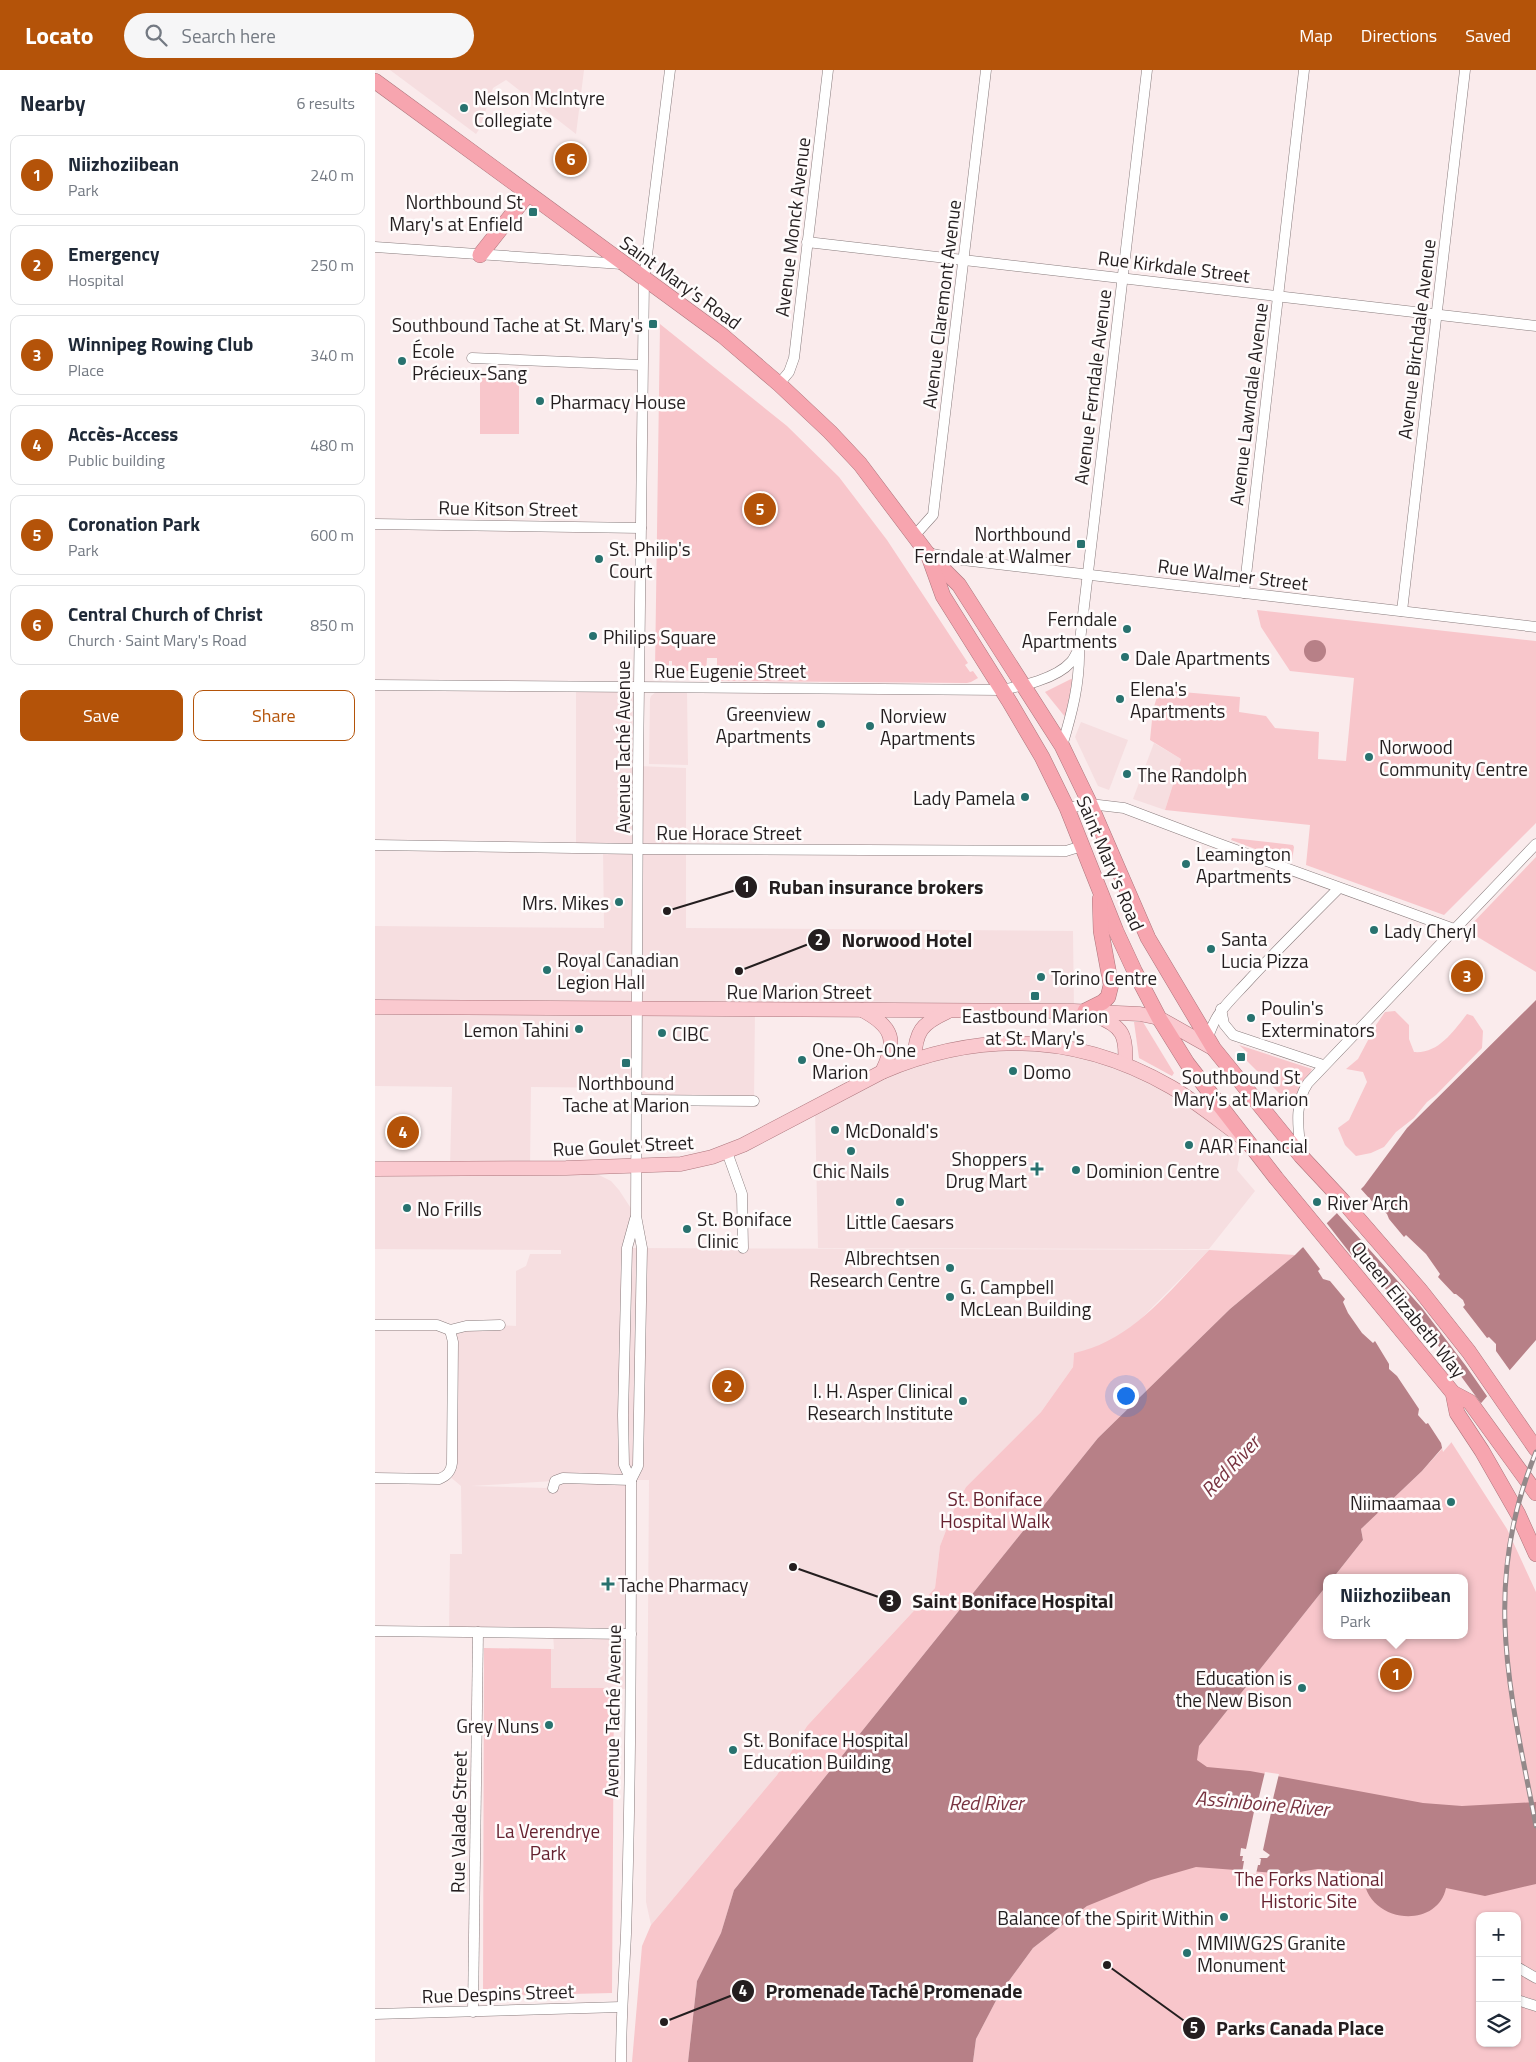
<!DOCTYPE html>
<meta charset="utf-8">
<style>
:root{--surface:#fff;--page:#f6f6f7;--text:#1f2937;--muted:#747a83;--line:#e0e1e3;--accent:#b45309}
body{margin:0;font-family:"Titillium Web",sans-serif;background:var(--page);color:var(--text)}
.controls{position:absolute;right:15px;bottom:15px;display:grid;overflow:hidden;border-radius:10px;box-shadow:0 1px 4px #0004}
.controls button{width:45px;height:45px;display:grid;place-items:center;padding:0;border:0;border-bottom:1px solid var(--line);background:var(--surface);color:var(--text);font:25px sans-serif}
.you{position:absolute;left:750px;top:1325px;width:18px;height:18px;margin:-12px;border:4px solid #fff;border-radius:50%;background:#1a73e8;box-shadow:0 0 0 8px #1a73e833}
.badge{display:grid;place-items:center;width:32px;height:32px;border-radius:50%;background:var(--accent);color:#fff;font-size:16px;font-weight:700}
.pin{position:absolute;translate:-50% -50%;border:2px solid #fff;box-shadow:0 1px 5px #0006}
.popup{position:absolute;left:948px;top:1504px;width:145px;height:65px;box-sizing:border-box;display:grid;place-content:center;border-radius:10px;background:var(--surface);filter:drop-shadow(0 1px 4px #0005);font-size:16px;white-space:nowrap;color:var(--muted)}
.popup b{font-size:19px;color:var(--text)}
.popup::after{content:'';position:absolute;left:50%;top:100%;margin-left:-10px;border:10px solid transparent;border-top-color:var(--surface)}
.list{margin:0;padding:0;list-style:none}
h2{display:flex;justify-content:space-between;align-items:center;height:65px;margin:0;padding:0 20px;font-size:21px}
h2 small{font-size:16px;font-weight:400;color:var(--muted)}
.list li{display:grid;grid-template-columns:32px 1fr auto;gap:15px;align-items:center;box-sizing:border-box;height:80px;margin:0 10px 10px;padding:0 10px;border:1px solid var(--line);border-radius:10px}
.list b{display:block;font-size:19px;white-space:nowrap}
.list p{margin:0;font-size:16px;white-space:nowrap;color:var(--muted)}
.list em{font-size:16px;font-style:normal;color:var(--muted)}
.actions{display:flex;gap:10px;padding:15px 20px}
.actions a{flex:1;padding:11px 0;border:1px solid var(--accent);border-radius:10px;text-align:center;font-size:18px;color:var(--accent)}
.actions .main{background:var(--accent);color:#fff}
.icon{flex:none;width:28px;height:28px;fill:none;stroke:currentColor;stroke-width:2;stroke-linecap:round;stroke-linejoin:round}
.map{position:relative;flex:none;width:1161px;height:1992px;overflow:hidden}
header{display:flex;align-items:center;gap:30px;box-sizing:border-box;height:70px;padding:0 25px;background:var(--accent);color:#fff}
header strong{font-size:24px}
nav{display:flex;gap:28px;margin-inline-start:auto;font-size:18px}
.search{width:350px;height:45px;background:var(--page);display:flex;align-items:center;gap:12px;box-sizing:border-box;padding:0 18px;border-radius:28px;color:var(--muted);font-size:19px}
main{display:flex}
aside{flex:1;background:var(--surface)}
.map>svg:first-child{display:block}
</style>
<header>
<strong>Locato</strong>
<div class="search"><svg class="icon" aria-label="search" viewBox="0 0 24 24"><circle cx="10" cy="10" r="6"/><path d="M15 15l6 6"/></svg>Search here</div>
<nav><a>Map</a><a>Directions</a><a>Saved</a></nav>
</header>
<main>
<aside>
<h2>Nearby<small>6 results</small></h2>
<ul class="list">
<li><span class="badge">1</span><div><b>Niizhoziibean</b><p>Park</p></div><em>240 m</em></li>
<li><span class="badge">2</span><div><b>Emergency</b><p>Hospital</p></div><em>250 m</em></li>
<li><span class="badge">3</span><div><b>Winnipeg Rowing Club</b><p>Place</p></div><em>340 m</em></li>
<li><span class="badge">4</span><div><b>Accès-Access</b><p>Public building</p></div><em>480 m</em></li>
<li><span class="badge">5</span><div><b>Coronation Park</b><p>Park</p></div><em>600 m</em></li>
<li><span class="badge">6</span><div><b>Central Church of Christ</b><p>Church · Saint Mary's Road</p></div><em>850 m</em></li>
</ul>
<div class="actions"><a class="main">Save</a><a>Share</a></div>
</aside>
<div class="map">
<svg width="1161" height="1992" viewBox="0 0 1161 1992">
<rect width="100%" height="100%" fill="#faebec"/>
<g fill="#f6dee0" fill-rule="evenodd">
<polygon points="15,0 209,0 201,64 131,10 118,18 105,58 101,64"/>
<path d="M265,617L263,696L311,698V858L698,861L699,941L380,940L379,1031L262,1030V1018L156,1017L155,1098H191L224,1105L236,1111L244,1120L261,1146L253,1178L834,1180L759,1256L733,1272L713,1280L699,1283L698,1297L666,1342L591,1417L580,1437L565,1476L560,1518L432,1656L402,1705L276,1855L271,1832L274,1410H257L255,1619L176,1618V1579H179L178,1563L74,1562L75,1484H87L86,1416L73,1405L75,1260L125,1255L141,1256V1201L151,1196L155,1184H186V1180L0,1179V1099L75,1098L77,1017L0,1016V856L229,858L228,779H201V618ZM180,1411L171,1418L96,1416L179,1411Z"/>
<polygon points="281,622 312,622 313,695 274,694 275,629 276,626"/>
<polygon points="706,652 753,670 734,720 723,716 700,667"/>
<polygon points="779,673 806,689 790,740 758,729"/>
<polygon points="613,974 737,989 868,1068 862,1100 880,1121 834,1179 443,1178 440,1037 507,1002"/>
</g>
<g fill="#f8c6cb" fill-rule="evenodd">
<polygon points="285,254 412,356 464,407 512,470 593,593 590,595 595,602 598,601 603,608 596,612 592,613 344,611 341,609 339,604 348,604 348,596 342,596 342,588 332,588 331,601 297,601 297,591 294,591 294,600 280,600"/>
<rect x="105" y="305" width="39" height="59"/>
<polygon points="882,540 1161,571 1161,753 1069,845 931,795 935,755 790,740 806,689 775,670 778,640 784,620 865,627 864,642 891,646 900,658 944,662 943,689 971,691 979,608 915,601 886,557"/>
<polygon points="698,608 691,648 670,622"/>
<polygon points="857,768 918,775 919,777 917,791 915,792 856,770"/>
<polygon points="1161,787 1161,902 1091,860"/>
<path d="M1020,941L1034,955V969L1039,982C1063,984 1078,962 1092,944L1098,946L1108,961L1107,978L1061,1025L1052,1032L1039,1048L1021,1062L1009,1077L996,1083L981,1086L970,1075L963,1058L974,1050L992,1012L988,1002L971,999L983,989L1001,955L1010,942Z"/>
<polygon points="759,952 768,952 799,1003 797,1006 764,988"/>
<polygon points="864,975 937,999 920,1031 908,1027 868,987 873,983"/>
<path d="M834,1180L920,1185L855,1239L723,1368L359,1820L346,1863L322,1911L313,1992H257L267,1876L276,1855L402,1705L432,1656L560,1518L565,1476L580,1437L591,1417L666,1342L698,1297L699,1283C757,1271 794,1221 834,1180Z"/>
<path d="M1075,1370L1132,1459L1161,1522V1992H598L601,1969L625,1923L658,1878L712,1836L824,1676L952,1515V1565H1090V1508H958L988,1470L986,1459L1047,1401ZM1105,1846H1142V1973H1105Z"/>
<polygon points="109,1578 176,1579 176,1618 239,1618 237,1923 108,1926"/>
</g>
<g fill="#b78087">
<circle cx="940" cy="581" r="11"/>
<path d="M1161,930V1270L1047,1401L986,1459L988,1470L958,1508H952V1515L824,1676L822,1690L832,1697L875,1701L1048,1733L1087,1736L1161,1732V1814L1110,1826L1071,1818C1062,1861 989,1854 988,1803L942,1799L913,1804L821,1797L776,1810L712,1836L658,1878L625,1923L601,1969L598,1992H313L322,1911L346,1863L359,1820L723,1368L855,1239L920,1185L989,1116L1032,1058Z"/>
</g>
<g fill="#faebec">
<polygon points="987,1114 985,1118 1003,1138 1005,1137 1012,1144 1014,1149 1029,1167 1031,1165 1051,1184 1065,1204 1063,1207 1079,1224 1081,1224 1088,1230 1090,1235 1088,1237 1112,1268 1114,1267 1121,1274 1121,1281 1136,1302 1138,1301 1114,1329 1091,1296 1047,1238 960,1141"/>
<polygon points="950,1151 975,1183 1054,1263 1108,1336 1068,1382 1066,1373 1053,1353 1051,1354 1043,1345 1044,1339 1022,1306 1014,1299 1014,1294 1000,1271 998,1273 987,1263 973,1243 968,1232 970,1229 955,1211 948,1209 943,1201 945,1199 928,1177 924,1179 923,1178"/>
<polygon points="890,1702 904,1704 897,1733 903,1737 897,1738 888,1780 895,1785 892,1788 884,1788 886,1789 885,1795 883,1795 881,1804 867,1803 869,1791 867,1791 868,1786 865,1786 866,1778 871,1779 880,1737 879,1732 883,1731"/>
</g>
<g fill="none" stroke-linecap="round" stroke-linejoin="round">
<defs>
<g id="minor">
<polyline points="432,172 1161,256"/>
<polyline points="0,177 247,194"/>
<polyline points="97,288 267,295"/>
<polyline points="404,314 414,302 419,288 453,0"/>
<polyline points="0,454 266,458"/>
<polyline points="540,465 558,445 611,0"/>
<polyline points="552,483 588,490 1161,557"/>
<polyline points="869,523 929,0"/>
<polyline points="1027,541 1090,0"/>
<path d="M0,615L626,620C647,616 681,609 696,592C699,589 701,583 704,579"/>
<path d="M687,676C697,643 705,613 704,579L772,0"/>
<polyline points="692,738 715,734 749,738 839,772 1079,859"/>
<polyline points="0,775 264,779 691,781 707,776"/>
<polyline points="846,939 849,954 858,965 948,995"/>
<path d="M833,968C840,942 857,929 875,909C904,878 934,848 964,818"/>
<polyline points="262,1030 379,1031"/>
<polyline points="352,1082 367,1124 368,1178"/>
<path d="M926,1086C924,1061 918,1035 933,1013L1161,774"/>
<polyline points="0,1255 62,1255 75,1260 91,1256 125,1255"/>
<path d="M0,1408L64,1409C72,1406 76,1402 77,1393L78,1272L75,1260"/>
<polyline points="256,1410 263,1396 267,1178 261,1146 263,697 269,209 295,0"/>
<polyline points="178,1418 180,1411 188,1408 256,1410"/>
<polyline points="0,1561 256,1564"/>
<polyline points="1142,1897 1161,1908"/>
<polyline points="1142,1930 1161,1936"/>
<polyline points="98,1942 103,1562"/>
<polyline points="0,1944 246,1937"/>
<path d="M246,1992C246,1949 249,1906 251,1864C256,1712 256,1561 256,1410L249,1395L248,1345L252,1178L260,1149"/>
</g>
<g id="major">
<polyline points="0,937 699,941 765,944 784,948 839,979"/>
<path d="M487,940C519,957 522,971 507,1002"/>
<path d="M721,946C748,956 752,966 750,994"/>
<path d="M539,989C541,961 546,954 572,942"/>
<path d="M0,1099L191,1098L306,1094L337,1087L368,1075L507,1002C606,960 702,963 796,1017C820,1031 842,1049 865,1066"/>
</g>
<g id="highway">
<polyline points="0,11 348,266 404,314 455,362 485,394 552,483 584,515 687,676 715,734 773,868 839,979 926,1086 967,1130 1045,1220 1094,1282 1161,1379"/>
<polyline points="105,185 153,124"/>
<polyline points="554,487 568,526 634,631 667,687 692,738 741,861 760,902 784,948 812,993 901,1108 1078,1323 1082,1343 1107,1381 1143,1444 1161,1484"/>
<polyline points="710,941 728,932 733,927 736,915 726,861 725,829"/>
<polyline points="1078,1323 1095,1332 1161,1423"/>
</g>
</defs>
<use href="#minor" stroke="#897c7d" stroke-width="11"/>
<use href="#major" stroke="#ad767d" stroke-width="15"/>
<use href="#highway" stroke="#ad767d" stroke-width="16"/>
<use href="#minor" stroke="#fff" stroke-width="10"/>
<use href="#major" stroke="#fac9cf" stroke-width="14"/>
<use href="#highway" stroke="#f7a5af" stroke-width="15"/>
<defs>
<path id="rail" d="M1161,1382C1106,1515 1135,1621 1161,1756"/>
</defs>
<use href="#rail" stroke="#93898a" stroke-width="5"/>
<use href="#rail" stroke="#fffcfc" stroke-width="3" stroke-dasharray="9" stroke-linecap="butt"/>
</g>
<g fill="#28726f" stroke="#fffcfc" stroke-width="2">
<circle cx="89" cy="38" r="5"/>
<rect x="153" y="137" width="10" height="10" rx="2.5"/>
<rect x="273" y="249" width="10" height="10" rx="2.5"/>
<circle cx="27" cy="291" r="5"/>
<circle cx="165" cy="331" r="5"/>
<rect x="701" y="469" width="10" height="10" rx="2.5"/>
<circle cx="224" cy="489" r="5"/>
<circle cx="752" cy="559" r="5"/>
<circle cx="218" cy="566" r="5"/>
<circle cx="750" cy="587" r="5"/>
<circle cx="745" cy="629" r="5"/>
<circle cx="446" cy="654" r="5"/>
<circle cx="495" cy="656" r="5"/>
<circle cx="994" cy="687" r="5"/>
<circle cx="752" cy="704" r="5"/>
<circle cx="650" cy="727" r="5"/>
<circle cx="811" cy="794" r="5"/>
<circle cx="244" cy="832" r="5"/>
<circle cx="999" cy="860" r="5"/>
<circle cx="836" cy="879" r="5"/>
<circle cx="172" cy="900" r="5"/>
<circle cx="666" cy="907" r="5"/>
<rect x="655" y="921" width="10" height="10" rx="2.5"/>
<circle cx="876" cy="948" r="5"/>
<circle cx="204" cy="959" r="5"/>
<circle cx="287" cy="963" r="5"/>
<rect x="861" y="982" width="10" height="10" rx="2.5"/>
<circle cx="427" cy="990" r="5"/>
<rect x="246" y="988" width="10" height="10" rx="2.5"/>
<circle cx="638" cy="1001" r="5"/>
<circle cx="460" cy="1060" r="5"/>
<circle cx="814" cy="1075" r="5"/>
<circle cx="476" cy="1081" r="5"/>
<path d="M659.5 1091.5h5v5h5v5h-5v5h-5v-5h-5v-5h5z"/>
<circle cx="701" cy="1100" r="5"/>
<circle cx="525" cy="1132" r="5"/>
<circle cx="942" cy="1132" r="5"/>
<circle cx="32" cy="1138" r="5"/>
<circle cx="312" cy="1159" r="5"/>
<circle cx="575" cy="1198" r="5"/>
<circle cx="575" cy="1227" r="5"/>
<circle cx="588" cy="1331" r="5"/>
<circle cx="1076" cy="1432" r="5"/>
<path d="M230.5 1506.5h5v5h5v5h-5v5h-5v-5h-5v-5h5z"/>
<circle cx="927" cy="1618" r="5"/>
<circle cx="174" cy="1655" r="5"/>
<circle cx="358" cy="1680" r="5"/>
<circle cx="849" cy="1847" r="5"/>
<circle cx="812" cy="1883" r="5"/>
</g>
<g text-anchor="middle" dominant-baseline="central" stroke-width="5" stroke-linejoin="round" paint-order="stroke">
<g font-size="19" fill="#241e1f" stroke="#fffcfc" text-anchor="start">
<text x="99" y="27">Nelson McIntyre<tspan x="99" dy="22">Collegiate</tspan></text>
<text x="148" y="131" text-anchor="end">Northbound St<tspan x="148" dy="22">Mary's at Enfield</tspan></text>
<text x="268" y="254" text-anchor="end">Southbound Tache at St. Mary's</text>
<text x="37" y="280">École<tspan x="37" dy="22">Précieux-Sang</tspan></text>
<text x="175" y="331">Pharmacy House</text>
<text x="696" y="463" text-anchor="end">Northbound<tspan x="696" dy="22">Ferndale at Walmer</tspan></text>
<text x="234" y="478">St. Philip's<tspan x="234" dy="22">Court</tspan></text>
<text x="742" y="548" text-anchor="end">Ferndale<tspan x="742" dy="22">Apartments</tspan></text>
<text x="228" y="566">Philips Square</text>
<text x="760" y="587">Dale Apartments</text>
<text x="755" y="618">Elena's<tspan x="755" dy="22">Apartments</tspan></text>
<text x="436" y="643" text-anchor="end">Greenview<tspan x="436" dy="22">Apartments</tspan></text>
<text x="505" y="645">Norview<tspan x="505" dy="22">Apartments</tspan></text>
<text x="1004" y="676">Norwood<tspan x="1004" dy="22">Community Centre</tspan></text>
<text x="762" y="704">The Randolph</text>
<text x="640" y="727" text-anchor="end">Lady Pamela</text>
<text x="821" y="783">Leamington<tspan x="821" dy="22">Apartments</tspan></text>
<text x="234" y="832" text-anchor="end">Mrs. Mikes</text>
<text x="1009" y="860">Lady Cheryl</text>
<text x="846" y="868">Santa<tspan x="846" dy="22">Lucia Pizza</tspan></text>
<text x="182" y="889">Royal Canadian<tspan x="182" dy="22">Legion Hall</tspan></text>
<text x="676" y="907">Torino Centre</text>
<text x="886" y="937">Poulin's<tspan x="886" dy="22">Exterminators</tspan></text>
<text x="660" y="945" text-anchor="middle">Eastbound Marion<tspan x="660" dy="22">at St. Mary's</tspan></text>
<text x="194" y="959" text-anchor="end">Lemon Tahini</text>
<text x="297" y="963">CIBC</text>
<text x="437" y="979">One-Oh-One<tspan x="437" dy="22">Marion</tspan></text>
<text x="648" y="1001">Domo</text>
<text x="866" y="1006" text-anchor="middle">Southbound St<tspan x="866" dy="22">Mary's at Marion</tspan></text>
<text x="251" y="1012" text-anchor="middle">Northbound<tspan x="251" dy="22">Tache at Marion</tspan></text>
<text x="470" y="1060">McDonald's</text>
<text x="824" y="1075">AAR Financial</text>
<text x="652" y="1088" text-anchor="end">Shoppers<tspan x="652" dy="22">Drug Mart</tspan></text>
<text x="476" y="1100" text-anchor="middle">Chic Nails</text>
<text x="711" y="1100">Dominion Centre</text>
<text x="952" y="1132">River Arch</text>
<text x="42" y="1138">No Frills</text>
<text x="322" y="1148">St. Boniface<tspan x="322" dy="22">Clinic</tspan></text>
<text x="525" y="1151" text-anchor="middle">Little Caesars</text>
<text x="565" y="1187" text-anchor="end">Albrechtsen<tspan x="565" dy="22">Research Centre</tspan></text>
<text x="585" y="1216">G. Campbell<tspan x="585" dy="22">McLean Building</tspan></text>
<text x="578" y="1320" text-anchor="end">I. H. Asper Clinical<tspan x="578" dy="22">Research Institute</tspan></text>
<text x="1066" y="1432" text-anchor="end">Niimaamaa</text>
<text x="243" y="1514">Tache Pharmacy</text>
<text x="917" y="1607" text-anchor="end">Education is<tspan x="917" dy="22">the New Bison</tspan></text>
<text x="164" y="1655" text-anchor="end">Grey Nuns</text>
<text x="368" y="1669">St. Boniface Hospital<tspan x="368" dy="22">Education Building</tspan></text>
<text x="839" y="1847" text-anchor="end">Balance of the Spirit Within</text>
<text x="822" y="1872">MMIWG2S Granite<tspan x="822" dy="22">Monument</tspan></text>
</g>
<g font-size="19" fill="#241e1f" stroke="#fffcfc">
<text transform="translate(417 157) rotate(-83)">Avenue Monck Avenue</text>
<text transform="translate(799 196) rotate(7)">Rue Kirkdale Street</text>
<text transform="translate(306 212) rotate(36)">Saint Mary's Road</text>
<text transform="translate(566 234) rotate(-83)">Avenue Claremont Avenue</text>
<text transform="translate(1041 269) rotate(-83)">Avenue Birchdale Avenue</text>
<text transform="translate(717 317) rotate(-83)">Avenue Ferndale Avenue</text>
<text transform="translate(873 334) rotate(-83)">Avenue Lawndale Avenue</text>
<text transform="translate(133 438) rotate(1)">Rue Kitson Street</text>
<text transform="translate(858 504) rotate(7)">Rue Walmer Street</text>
<text x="355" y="600">Rue Eugenie Street</text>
<text transform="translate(247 677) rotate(-90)">Avenue Taché Avenue</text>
<text x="354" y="762">Rue Horace Street</text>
<text transform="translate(736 793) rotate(67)">Saint Mary's Road</text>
<text x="424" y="921">Rue Marion Street</text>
<text transform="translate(248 1075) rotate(-3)">Rue Goulet Street</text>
<text transform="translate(1034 1239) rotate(51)">Queen Elizabeth Way</text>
<text transform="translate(237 1641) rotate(-89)">Avenue Taché Avenue</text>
<text transform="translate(83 1752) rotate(-89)">Rue Valade Street</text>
<text transform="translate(123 1923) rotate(-2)">Rue Despins Street</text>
</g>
<g font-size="19" fill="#662230" stroke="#fffcfc">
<text x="620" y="1428">St. Boniface<tspan x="620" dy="22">Hospital Walk</tspan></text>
<text x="173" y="1760">La Verendrye<tspan x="173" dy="22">Park</tspan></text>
<text x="934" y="1808">The Forks National<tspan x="934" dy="22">Historic Site</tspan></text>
</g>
<g font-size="20" font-style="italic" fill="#793340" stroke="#fffcfc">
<text transform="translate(855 1396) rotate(-47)">Red River</text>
<text x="611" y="1732">Red River</text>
<text transform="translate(887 1733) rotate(5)">Assiniboine River</text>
</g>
</g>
<path fill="none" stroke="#241e1f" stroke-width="2" d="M292 841L371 817M364 901L444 870M418 1497L515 1531M289 1952L368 1921M732 1895L819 1958"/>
<g fill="#241e1f" stroke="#fffcfc" stroke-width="2">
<circle cx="292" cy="841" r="5"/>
<circle cx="364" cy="901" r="5"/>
<circle cx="418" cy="1497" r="5"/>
<circle cx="289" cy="1952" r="5"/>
<circle cx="732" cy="1895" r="5"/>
<circle cx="371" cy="817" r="12"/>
<circle cx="444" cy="870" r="12"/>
<circle cx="515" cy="1531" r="12"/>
<circle cx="368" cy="1921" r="12"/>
<circle cx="819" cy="1958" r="12"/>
</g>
<g font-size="15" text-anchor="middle" font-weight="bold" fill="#fff">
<text x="371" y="822">1</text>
<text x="444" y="875">2</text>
<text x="515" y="1536">3</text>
<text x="368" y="1926">4</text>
<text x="819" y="1963">5</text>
</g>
<g font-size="20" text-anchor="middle" font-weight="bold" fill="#241e1f" stroke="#fffcfc" stroke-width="5" stroke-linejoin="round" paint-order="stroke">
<text x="501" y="824">Ruban insurance brokers</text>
<text x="532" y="877">Norwood Hotel</text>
<text x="638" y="1538">Saint Boniface Hospital</text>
<text x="519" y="1928">Promenade Taché Promenade</text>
<text x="925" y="1965">Parks Canada Place</text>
</g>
</svg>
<div class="controls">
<button>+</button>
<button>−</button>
<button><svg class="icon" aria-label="layers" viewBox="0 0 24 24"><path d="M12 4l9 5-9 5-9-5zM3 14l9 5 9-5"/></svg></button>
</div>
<div class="you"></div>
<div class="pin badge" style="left:1021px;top:1604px">1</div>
<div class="popup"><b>Niizhoziibean</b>Park</div>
<div class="pin badge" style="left:353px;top:1316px">2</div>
<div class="pin badge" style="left:1092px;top:906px">3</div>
<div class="pin badge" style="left:28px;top:1062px">4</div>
<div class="pin badge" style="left:385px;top:439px">5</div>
<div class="pin badge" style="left:196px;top:89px">6</div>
</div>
</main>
